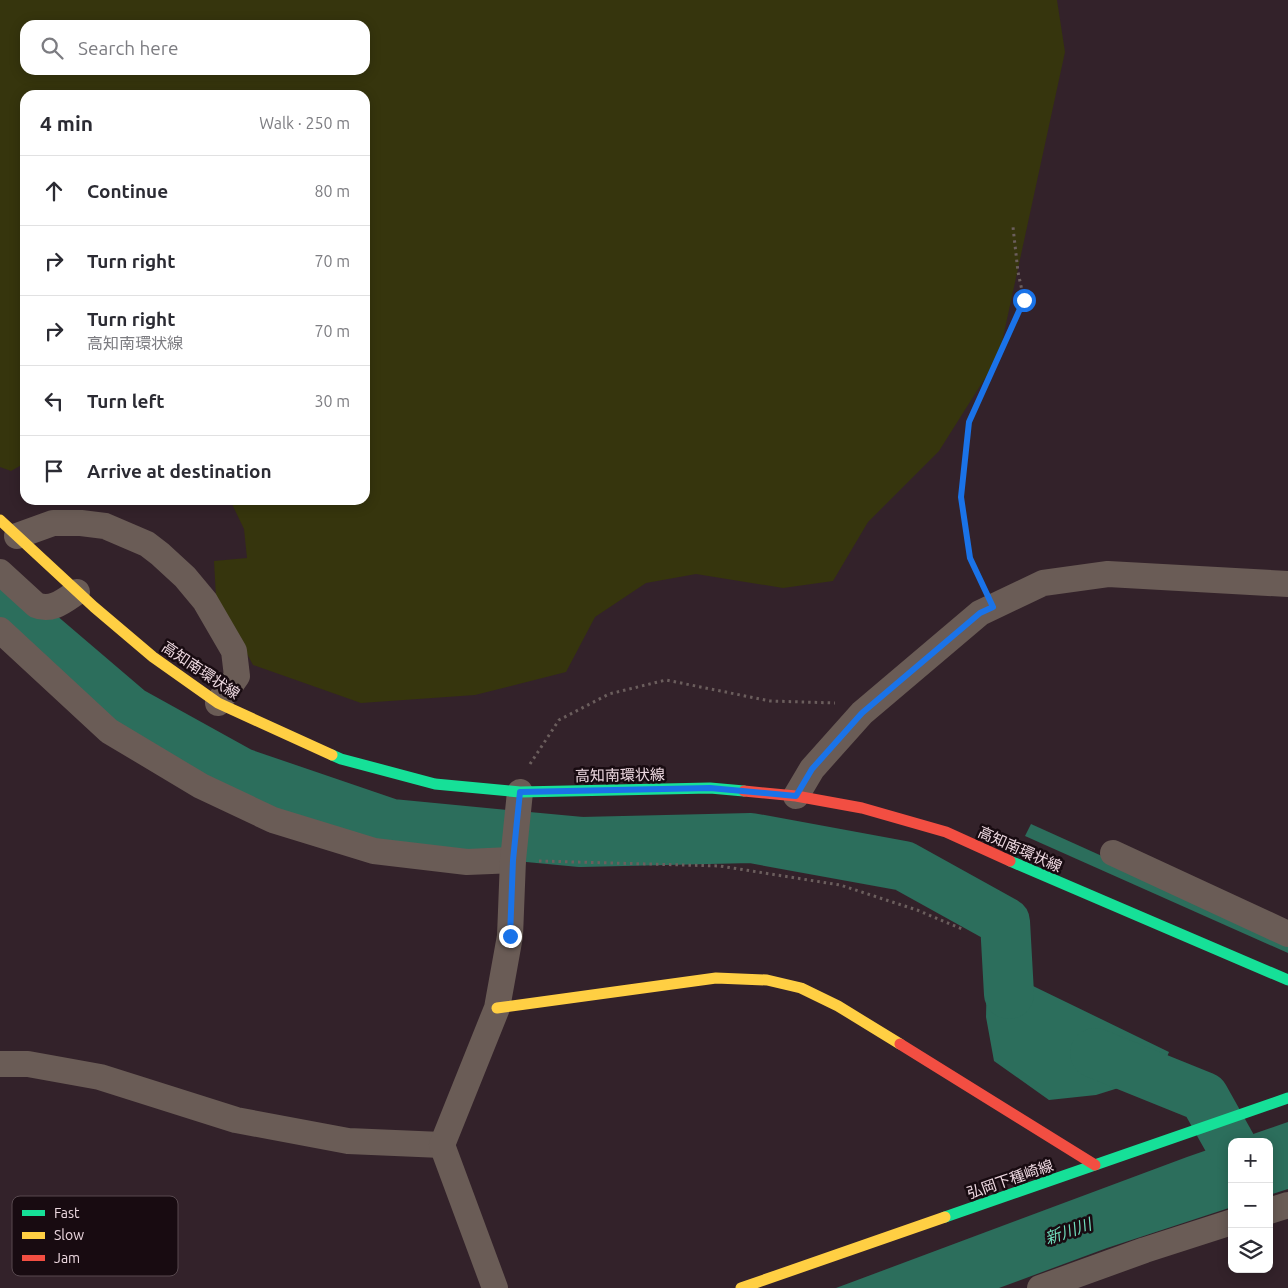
<!DOCTYPE html>
<meta charset="utf-8">
<style>
:root{--surface:#fff;--page:#f7f7f7;--text:#2b2b33;--muted:#7c7c81;--line:#e1e1e2}
body{margin:0;font-family:Ubuntu,"Noto Sans JP",sans-serif;background:var(--page);color:var(--text)}
.controls{position:absolute;right:15px;bottom:15px;display:grid;overflow:hidden;border-radius:10px;box-shadow:0 2px 12px #0003}
.controls button{width:45px;height:45px;display:grid;place-items:center;padding:0;border:0;border-bottom:1px solid var(--line);background:var(--surface);color:var(--text);font:25px sans-serif}
.stop{position:absolute;width:15px;height:15px;margin:-11px;border:4px solid #1a73e8;border-radius:50%;background:#fff}
.stop.end{background:#1a73e8;border-color:#fff;box-shadow:0 1px 5px #0008}
.list{margin:0;padding:0;list-style:none}
h2{display:flex;justify-content:space-between;align-items:center;height:65px;margin:0;padding:0 20px;font-size:21px}
h2 small{font-size:16px;font-weight:400;color:var(--muted)}
.list li{display:grid;grid-template-columns:32px 1fr auto;gap:15px;align-items:center;box-sizing:border-box;height:70px;padding:0 20px;border-top:1px solid var(--line)}
.list b{display:block;font-size:19px;white-space:nowrap}
.list p{margin:0;font-size:16px;white-space:nowrap;color:var(--muted)}
.list em{font-size:16px;font-style:normal;color:var(--muted)}
.icon{flex:none;width:28px;height:28px;fill:none;stroke:currentColor;stroke-width:2;stroke-linecap:round;stroke-linejoin:round}
.map{position:relative;flex:none;width:1288px;height:1288px;overflow:hidden}
.search{position:absolute;background:var(--surface);box-shadow:0 2px 12px #0003;left:20px;top:20px;width:350px;height:55px;display:flex;align-items:center;gap:12px;box-sizing:border-box;padding:0 18px;border-radius:15px;color:var(--muted);font-size:19px}
.panel{position:absolute;background:var(--surface);box-shadow:0 2px 12px #0003;left:20px;top:90px;width:350px;height:415px;border-radius:15px}
.map>svg:first-child{display:block}
</style>
<div class="map">
<svg width="1288" height="1288" viewBox="0 0 1288 1288">
<rect width="100%" height="100%" fill="#33222a"/>
<path fill="#36350d" fill-rule="evenodd" d="M0,0H1057L1065,52L999,356L939,451L868,522L833,581L783,588L696,574L646,583L595,617L566,672L475,695L361,703L253,665L216,597L214,561L247,558L244,529L230,500H365V95H25V463L11,471L0,467ZM25,25H365V70H25Z"/>
<g fill="#2c6e5c">
<polygon points="1031,824 1288,940 1288,953 1025,836"/>
<polygon points="988,925 1016,925 1019,990 1028,994 1033,986 1169,1052 1155,1086 1128,1085 1096,1095 1049,1100 994,1061 986,1017"/>
<polygon points="1288,1122 1288,1189 1269,1195 1269,1142 1232,1142 1232,1207 1107,1248 999,1288 836,1288 1187,1157 1285,1123"/>
</g>
<g fill="none" stroke-linecap="round" stroke-linejoin="round">
<g stroke="#2c6e5c" stroke-width="50">
<polyline points="0,600 130,711 242,773 391,824 581,842 751,838 904,866 1005,922 1009,994"/>
<polyline points="1095,1053 1204,1097 1232,1147"/>
</g>
<g stroke="#6b5e5d" stroke-width="3" stroke-dasharray="2.5 4" stroke-linecap="butt">
<polyline points="982,584 970,557 961,497 969,422 1024,300 1018,272 1013,227"/>
<polyline points="530,764 559,720 609,694 666,680 770,701 835,703"/>
<polyline points="539,861 720,866 840,885 917,910 962,929"/>
</g>
<g stroke="#6a5c56" stroke-width="26">
<polyline points="17,536 53,523 81,523 105,526 147,544 160,554 185,577 205,601 234,651 237,676 218,703"/>
<path d="M0,572L36,605C52,612 65,600 77,592"/>
<polyline points="0,630 109,731 201,786 273,820 374,851 467,862 513,860"/>
<polyline points="796,796 812,769 862,713 980,613 1043,583 1108,574 1288,584"/>
<polyline points="1113,853 1288,934"/>
<polyline points="0,1064 28,1064 100,1077 236,1120 348,1141 442,1145"/>
<polyline points="1269,1211 1288,1205"/>
<polyline points="495,1288 442,1145 497,1008 510,936 513,860 520,792"/>
<polyline points="1040,1288 1145,1250 1232,1222"/>
</g>
<g stroke="#16e098" stroke-width="11">
<polyline points="332,755 341,759 435,784 520,792 710,788 744,791"/>
<polyline points="1010,861 1288,980"/>
<polyline points="945,1217 1288,1098"/>
</g>
<g stroke="#ffcf43" stroke-width="11">
<polyline points="0,520 94,607 153,657 218,703 332,755"/>
<polyline points="497,1008 716,978 767,980 801,988 838,1006 900,1044"/>
<polyline points="741,1288 945,1217"/>
</g>
<g stroke="#f24e42" stroke-width="11">
<polyline points="744,791 796,796 862,808 946,832 1010,861"/>
<polyline points="900,1044 1095,1165"/>
</g>
</g>
<g fill="none" stroke-linecap="round" stroke-linejoin="round">
<polyline stroke="#1a73e8" stroke-width="6" points="510,936 513,860 520,792 710,788 796,796 812,769 862,713 980,613 993,607 970,558 961,497 969,422 1024,300"/>
</g>
<g text-anchor="middle" dominant-baseline="central" stroke-width="5" stroke-linejoin="round" paint-order="stroke">
<g font-size="15" fill="#eed9e1" stroke="#180b11">
<text transform="translate(201 670) rotate(34)">高知南環状線</text>
<text transform="translate(620 775) rotate(-1)">高知南環状線</text>
<text transform="translate(1020 849) rotate(24)">高知南環状線</text>
<text transform="translate(1010 1179) rotate(-19)">弘岡下種崎線</text>
</g>
<g font-size="16" font-style="italic" fill="#6fdbba" stroke="#180b11">
<text transform="translate(1068 1231) rotate(-19)">新川川</text>
</g>
</g>
<rect x="12" y="1196" width="166" height="80" rx="8" fill="#180b11" stroke="#58494f" stroke-width="1"/>
<rect x="22" y="1210" width="23" height="6" fill="#16e098"/>
<rect x="22" y="1232" width="23" height="7" fill="#ffcf43"/>
<rect x="22" y="1255" width="23" height="6" fill="#f24e42"/>
<g font-size="14" fill="#eed9e1">
<text x="54" y="1218">Fast</text>
<text x="54" y="1240">Slow</text>
<text x="54" y="1263">Jam</text>
</g>
</svg>
<div class="controls">
<button>+</button>
<button>−</button>
<button><svg class="icon" aria-label="layers" viewBox="0 0 24 24"><path d="M12 4l9 5-9 5-9-5zM3 14l9 5 9-5"/></svg></button>
</div>
<div class="stop" style="left:1024px;top:300px"></div>
<div class="stop end" style="left:510px;top:936px"></div>
<div class="search"><svg class="icon" aria-label="search" viewBox="0 0 24 24"><circle cx="10" cy="10" r="6"/><path d="M15 15l6 6"/></svg>Search here</div>
<section class="panel">
<h2>4 min<small>Walk · 250 m</small></h2>
<ul class="list">
<li><svg class="icon" aria-label="ahead" viewBox="0 0 24 24"><path d="M12 20V5M6 11l6-6 6 6"/></svg><div><b>Continue</b></div><em>80 m</em></li>
<li><svg class="icon" aria-label="right" viewBox="0 0 24 24"><path d="M7 20v-9h11M14 6l5 5-5 5"/></svg><div><b>Turn right</b></div><em>70 m</em></li>
<li><svg class="icon" aria-label="right" viewBox="0 0 24 24"><path d="M7 20v-9h11M14 6l5 5-5 5"/></svg><div><b>Turn right</b><p>高知南環状線</p></div><em>70 m</em></li>
<li><svg class="icon" aria-label="left" viewBox="0 0 24 24"><path d="M17 20v-9H6M10 6l-5 5 5 5"/></svg><div><b>Turn left</b></div><em>30 m</em></li>
<li><svg class="icon" aria-label="arrive" viewBox="0 0 24 24"><path d="M6 21V4h12l-3 4 3 4H6"/></svg><div><b>Arrive at destination</b></div></li>
</ul>
</section>
</div>
